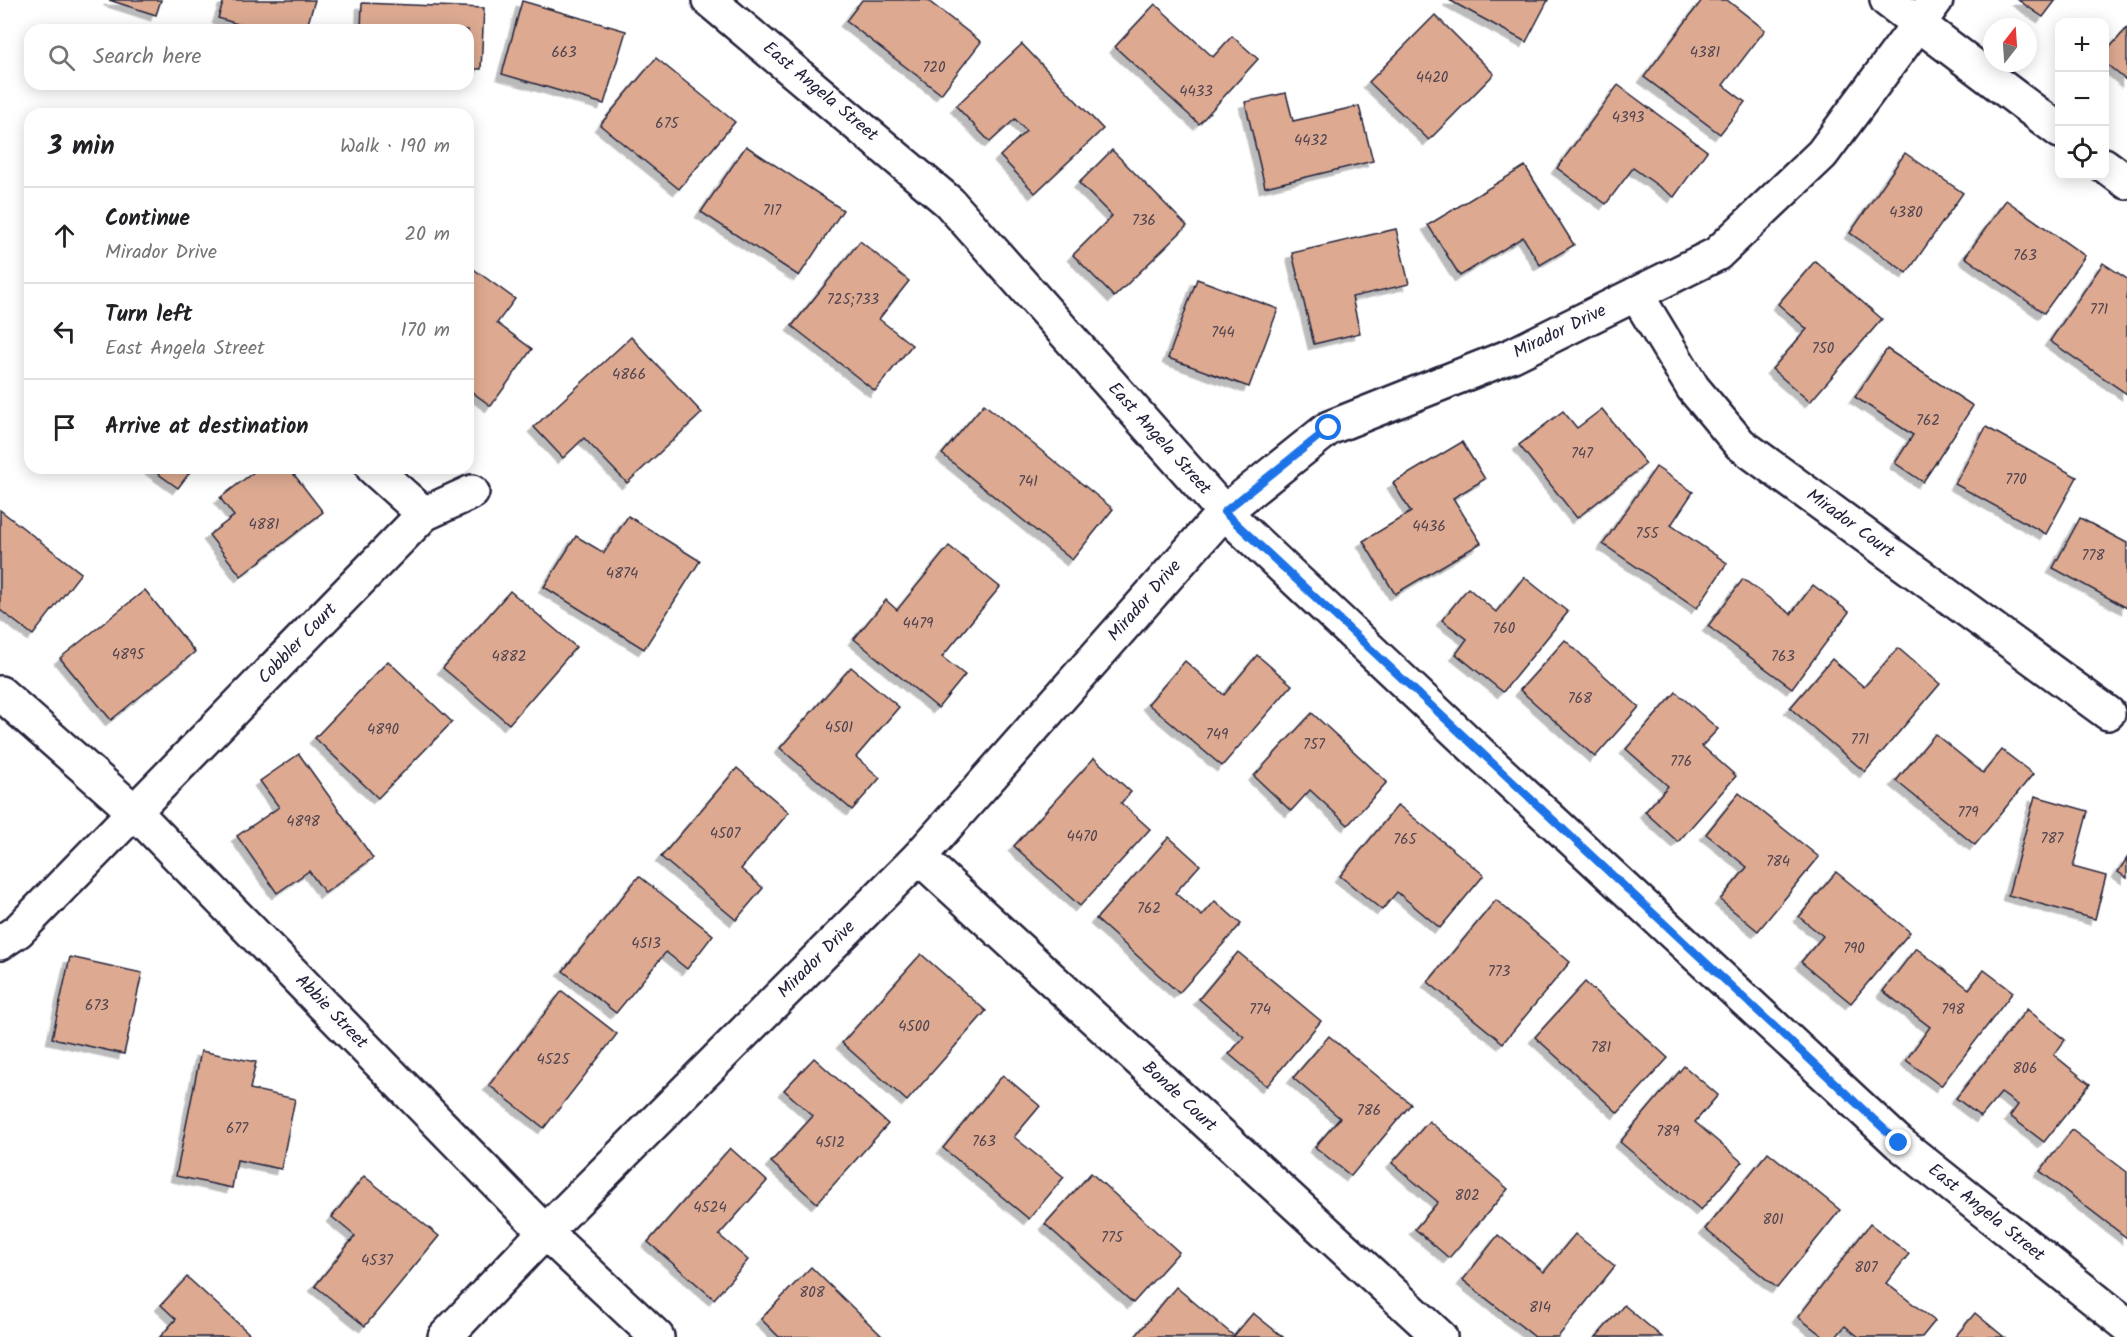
<!DOCTYPE html>
<meta charset="utf-8">
<style>
:root{--surface:#fff;--page:#f6f6f6;--text:#202124;--muted:#757577;--line:#e0e0e0}
body{margin:0;font-family:Kalam,sans-serif;background:var(--page);color:var(--text)}
.controls{position:absolute;right:18px;top:18px;display:grid;overflow:hidden;border-radius:12px;box-shadow:0 3px 15px #0003}
.controls button{width:54px;height:54px;display:grid;place-items:center;padding:0;border:0;border-bottom:2px solid var(--line);background:var(--surface);color:var(--text);font:30px sans-serif}
.compass{position:absolute;left:1983px;top:18px;width:54px;height:54px;border-radius:50%;background:var(--surface);box-shadow:0 3px 15px #0003;rotate:17deg}
.stop{position:absolute;width:18px;height:18px;margin:-14px;border:4px solid #1a73e8;border-radius:50%;background:#fff}
.stop.end{background:#1a73e8;border-color:#fff;box-shadow:0 2px 6px #0008}
.list{margin:0;padding:0;list-style:none}
h2{display:flex;justify-content:space-between;align-items:center;height:78px;margin:0;padding:0 24px;font-size:26px}
h2 small{font-size:20px;font-weight:400;color:var(--muted)}
.list li{display:grid;grid-template-columns:39px 1fr auto;gap:18px;align-items:center;box-sizing:border-box;height:96px;padding:0 24px;border-top:2px solid var(--line)}
.list b{display:block;font-size:22px;white-space:nowrap}
.list p{margin:0;font-size:20px;white-space:nowrap;color:var(--muted)}
.list em{font-size:20px;font-style:normal;color:var(--muted)}
.icon{flex:none;width:33px;height:33px;fill:none;stroke:currentColor;stroke-width:2;stroke-linecap:round;stroke-linejoin:round}
.map{position:relative;flex:none;width:2127px;height:1337px;overflow:hidden}
.search{position:absolute;background:var(--surface);box-shadow:0 3px 15px #0003;left:24px;top:24px;width:450px;height:66px;display:flex;align-items:center;gap:15px;box-sizing:border-box;padding:0 21px;border-radius:18px;color:var(--muted);font-size:22px}
.panel{position:absolute;background:var(--surface);box-shadow:0 3px 15px #0003;left:24px;top:108px;width:450px;height:366px;border-radius:18px}
.map>svg:first-child{display:block}
</style>
<div class="map">
<svg width="2127" height="1337" viewBox="0 0 2127 1337">
<defs>
<filter id="shadow"><feDropShadow dx="-5.5" dy="5.5" stdDeviation="0" flood-color="#0004"/></filter>
</defs>
<rect width="100%" height="100%" fill="#fff"/>
<filter id="ink" filterUnits="userSpaceOnUse"><feTurbulence type="fractalNoise" baseFrequency=".0167" numOctaves="2"/><feDisplacementMap in="SourceGraphic" scale="12" xChannelSelector="R" yChannelSelector="G"/><feConvolveMatrix kernelMatrix="1 2 1 2 8 2 1 2 1" color-interpolation-filters="sRGB"/></filter>
<g filter="url(#ink)">
<g fill="#ddaa91" stroke="#22223b" stroke-width="1.5" filter="url(#shadow)">
<polygon points="109,0 161,0 156,15"/>
<polygon points="224,0 315,0 306,30 257,30 218,18"/>
<polygon points="862,0 927,0 981,42 941,94 846,21"/>
<polygon points="1449,0 1548,0 1526,42"/>
<polygon points="1702,0 1727,0 1765,30 1723,85 1745,102 1720,134 1644,77"/>
<polygon points="2018,0 2056,0 2043,17"/>
<polygon points="522,1 626,31 604,104 502,74"/>
<polygon points="362,3 484,8 481,69 468,69 468,30 361,30"/>
<polygon points="1155,4 1213,57 1232,36 1258,59 1199,124 1115,47"/>
<polygon points="1435,15 1494,74 1429,140 1369,82"/>
<polygon points="2127,28 2127,81 2104,62 2104,54"/>
<polygon points="1022,44 1103,129 1035,193 1000,156 1026,131 1015,119 990,142 956,106"/>
<polygon points="656,58 735,122 679,189 600,125"/>
<polygon points="1618,85 1707,151 1674,197 1633,168 1606,204 1557,168"/>
<polygon points="1286,93 1293,121 1359,106 1373,161 1265,187 1245,102"/>
<polygon points="746,146 843,210 799,276 701,212"/>
<polygon points="1112,150 1187,226 1114,297 1073,255 1112,216 1079,183"/>
<polygon points="1905,153 1963,193 1907,273 1850,233"/>
<polygon points="1525,166 1574,245 1540,265 1523,237 1460,276 1428,225"/>
<polygon points="2006,200 2085,256 2044,313 1965,257"/>
<polygon points="1396,229 1409,284 1352,297 1360,333 1314,344 1292,253"/>
<polygon points="860,241 909,281 879,319 912,345 875,391 792,326"/>
<polygon points="1815,261 1882,319 1810,402 1772,369 1807,329 1778,304"/>
<polygon points="2103,263 2127,279 2127,394 2050,341"/>
<polygon points="468,265 515,299 497,323 532,349 491,406 468,389"/>
<polygon points="1197,279 1278,309 1249,387 1168,358"/>
<polygon points="631,337 702,413 627,483 584,438 563,458 534,427"/>
<polygon points="1887,349 1973,406 1923,482 1895,463 1913,435 1855,397"/>
<polygon points="984,404 1113,509 1072,560 942,454"/>
<polygon points="1602,409 1646,464 1577,518 1519,445 1563,411 1577,428"/>
<polygon points="1986,427 2077,477 2046,534 1955,484"/>
<polygon points="1462,442 1485,479 1453,498 1481,543 1395,594 1363,541 1411,512 1393,483"/>
<polygon points="1656,467 1693,492 1671,525 1727,563 1697,608 1603,544"/>
<polygon points="150,468 193,468 178,488"/>
<polygon points="259,468 289,468 323,512 241,576 209,535 234,516 220,498"/>
<polygon points="0,510 81,573 33,635 0,610"/>
<polygon points="628,516 700,561 644,649 544,587 576,536 604,553"/>
<polygon points="2080,518 2127,543 2127,608 2053,568"/>
<polygon points="949,546 1000,587 942,657 965,675 938,708 854,639 886,600 897,610"/>
<polygon points="1524,577 1568,612 1503,692 1456,654 1467,639 1442,620 1468,588 1496,612"/>
<polygon points="1743,579 1791,614 1813,585 1849,612 1792,688 1708,626"/>
<polygon points="145,590 195,652 111,720 60,658"/>
<polygon points="510,591 576,647 509,724 443,668"/>
<polygon points="1565,640 1639,707 1595,757 1520,690"/>
<polygon points="1898,648 1940,684 1865,772 1790,708 1832,659 1864,687"/>
<polygon points="1257,655 1292,685 1222,766 1148,704 1185,661 1224,695"/>
<polygon points="388,661 452,722 378,798 315,738"/>
<polygon points="851,667 899,707 856,757 880,778 852,810 780,748"/>
<polygon points="1676,692 1718,729 1702,746 1736,776 1678,842 1645,812 1668,786 1626,749"/>
<polygon points="1312,713 1387,782 1348,825 1310,790 1291,811 1254,776"/>
<polygon points="1935,734 1983,773 2002,750 2033,774 1975,845 1896,781"/>
<polygon points="299,754 373,858 325,893 309,871 277,893 237,836 279,807 260,781"/>
<polygon points="1094,758 1131,792 1121,803 1150,829 1080,906 1014,846"/>
<polygon points="737,768 789,812 741,869 763,888 736,920 661,857"/>
<polygon points="1739,793 1819,857 1758,931 1720,900 1747,867 1706,834"/>
<polygon points="2035,796 2088,811 2073,867 2106,876 2095,919 2008,895"/>
<polygon points="1398,805 1484,875 1440,928 1397,892 1382,910 1340,876"/>
<polygon points="1169,837 1200,865 1175,893 1202,916 1215,901 1241,924 1179,993 1096,919"/>
<polygon points="2127,858 2127,878 2118,872"/>
<polygon points="1836,872 1910,932 1851,1003 1801,962 1823,936 1799,917"/>
<polygon points="639,876 713,935 687,969 666,952 616,1013 563,971"/>
<polygon points="1496,900 1570,962 1503,1043 1428,982"/>
<polygon points="1916,948 1969,989 1984,970 2013,992 1941,1086 1906,1060 1930,1027 1883,991"/>
<polygon points="1238,952 1321,1021 1267,1086 1229,1054 1244,1037 1199,999"/>
<polygon points="921,954 986,1011 907,1101 842,1043"/>
<polygon points="70,957 142,973 124,1054 52,1038"/>
<polygon points="1585,982 1668,1058 1618,1113 1535,1037"/>
<polygon points="562,991 617,1034 544,1128 489,1085"/>
<polygon points="2027,1009 2065,1040 2054,1055 2090,1084 2044,1142 2010,1116 2018,1105 2001,1093 1981,1117 1956,1098"/>
<polygon points="1329,1036 1411,1104 1351,1176 1315,1147 1340,1118 1293,1078"/>
<polygon points="201,1051 256,1062 250,1089 295,1099 281,1169 237,1160 232,1188 176,1176"/>
<polygon points="814,1058 888,1124 817,1203 771,1162 813,1116 784,1090"/>
<polygon points="1684,1066 1718,1095 1695,1122 1742,1162 1701,1210 1620,1142"/>
<polygon points="1003,1075 1040,1106 1014,1137 1064,1177 1029,1219 943,1148"/>
<polygon points="1429,1121 1508,1189 1449,1258 1415,1229 1438,1202 1392,1163"/>
<polygon points="2072,1130 2127,1172 2127,1238 2040,1171"/>
<polygon points="730,1148 767,1181 719,1235 748,1260 714,1299 648,1242"/>
<polygon points="1768,1152 1840,1210 1777,1288 1705,1229"/>
<polygon points="1091,1173 1179,1252 1133,1303 1045,1224"/>
<polygon points="364,1176 439,1236 365,1326 315,1286 355,1236 332,1217"/>
<polygon points="1870,1224 1909,1254 1886,1283 1935,1321 1922,1337 1859,1337 1845,1326 1836,1337 1824,1337 1798,1317"/>
<polygon points="1575,1234 1615,1266 1558,1337 1535,1337 1463,1280 1498,1235 1544,1272"/>
<polygon points="811,1267 883,1337 779,1337 761,1319"/>
<polygon points="187,1277 253,1337 160,1337 176,1319 161,1305"/>
<polygon points="1176,1287 1234,1336 1253,1313 1283,1337 1135,1337"/>
<polygon points="1624,1305 1662,1337 1596,1337"/>
<polygon points="1975,1313 2004,1337 1955,1337"/>
</g>
<g fill="none" stroke-linecap="round" stroke-linejoin="round">
<defs>
<g id="minor">
<polyline points="709,0 949,202 1224,512 1488,761 1899,1143 2127,1325"/>
<polyline points="1887,0 2060,131"/>
<polyline points="2104,165 2127,182"/>
<polyline points="1636,294 1693,388 1740,444 2108,713"/>
<polyline points="373,468 424,514"/>
<polyline points="0,693 135,812 545,1232 657,1337"/>
<polyline points="919,857 1440,1337"/>
<polyline points="0,943 18,931 424,514 472,492"/>
<polyline points="445,1337 545,1232 919,857 1224,512 1329,428 1513,355 1717,254 1822,154 1936,0"/>
</g>
</defs>
<use href="#minor" stroke="#22223b" stroke-width="38"/>
<use href="#minor" stroke="#fff" stroke-width="33"/>
</g>
</g>
<g fill="none" stroke-linecap="round" stroke-linejoin="round" filter="url(#ink)">
<polyline stroke="#1a73e8" stroke-width="8" points="1329,428 1224,512 1899,1143"/>
</g>
<g text-anchor="middle" dominant-baseline="central" stroke-width="5" stroke-linejoin="round" paint-order="stroke">
<g font-size="15" fill="#514450">
<text x="564" y="53">663</text>
<text x="1705" y="53">4381</text>
<text x="934" y="68">720</text>
<text x="1432" y="78">4420</text>
<text x="1196" y="92">4433</text>
<text x="1628" y="118">4393</text>
<text x="667" y="124">675</text>
<text x="1311" y="141">4432</text>
<text x="772" y="211">717</text>
<text x="1906" y="213">4380</text>
<text x="1144" y="221">736</text>
<text x="2025" y="256">763</text>
<text x="853" y="300">725;733</text>
<text x="2099" y="310">771</text>
<text x="1223" y="333">744</text>
<text x="1823" y="349">750</text>
<text x="629" y="375">4866</text>
<text x="1928" y="421">762</text>
<text x="1582" y="454">747</text>
<text x="2016" y="480">770</text>
<text x="1028" y="482">741</text>
<text x="264" y="525">4881</text>
<text x="1429" y="527">4436</text>
<text x="1647" y="534">755</text>
<text x="2093" y="556">778</text>
<text x="622" y="574">4874</text>
<text x="918" y="624">4479</text>
<text x="1504" y="629">760</text>
<text x="128" y="655">4895</text>
<text x="509" y="657">4882</text>
<text x="1783" y="657">763</text>
<text x="1580" y="699">768</text>
<text x="839" y="728">4501</text>
<text x="383" y="730">4890</text>
<text x="1217" y="735">749</text>
<text x="1860" y="740">771</text>
<text x="1314" y="745">757</text>
<text x="1681" y="762">776</text>
<text x="1968" y="813">779</text>
<text x="303" y="822">4898</text>
<text x="725" y="834">4507</text>
<text x="1082" y="837">4470</text>
<text x="2052" y="839">787</text>
<text x="1405" y="840">765</text>
<text x="1778" y="862">784</text>
<text x="1149" y="909">762</text>
<text x="646" y="944">4513</text>
<text x="1854" y="949">790</text>
<text x="1499" y="972">773</text>
<text x="97" y="1006">673</text>
<text x="1260" y="1010">774</text>
<text x="1953" y="1010">798</text>
<text x="914" y="1027">4500</text>
<text x="1601" y="1048">781</text>
<text x="553" y="1060">4525</text>
<text x="2025" y="1069">806</text>
<text x="1369" y="1111">786</text>
<text x="237" y="1129">677</text>
<text x="1668" y="1132">789</text>
<text x="984" y="1142">763</text>
<text x="830" y="1143">4512</text>
<text x="1467" y="1196">802</text>
<text x="710" y="1208">4524</text>
<text x="1773" y="1220">801</text>
<text x="1112" y="1238">775</text>
<text x="377" y="1261">4537</text>
<text x="1866" y="1268">807</text>
<text x="812" y="1293">808</text>
<text x="1540" y="1308">814</text>
</g>
<g font-size="18" fill="#22223b" stroke="#fff">
<text transform="translate(820 92) rotate(40)">East Angela Street</text>
<text transform="translate(1560 332) rotate(-26)">Mirador Drive</text>
<text transform="translate(1159 439) rotate(48)">East Angela Street</text>
<text transform="translate(1850 524) rotate(36)">Mirador Court</text>
<text transform="translate(1145 601) rotate(-49)">Mirador Drive</text>
<text transform="translate(298 644) rotate(-46)">Cobbler Court</text>
<text transform="translate(817 960) rotate(-45)">Mirador Drive</text>
<text transform="translate(331 1012) rotate(46)">Abbie Street</text>
<text transform="translate(1179 1097) rotate(43)">Bonde Court</text>
<text transform="translate(1986 1213) rotate(39)">East Angela Street</text>
</g>
</g>
</svg>
<div class="controls">
<button>+</button>
<button>−</button>
<button><svg class="icon" aria-label="locate" viewBox="0 0 24 24"><circle cx="12" cy="12" r="6"/><path d="M12 2v4M12 18v4M2 12h4M18 12h4"/></svg></button>
</div>
<svg class="compass" viewBox="-18 -18 36 36"><path d="M0-13l5 13h-10z" fill="#e53935"/><path d="M0 13l5-13h-10z" fill="#757577"/></svg>
<div class="stop" style="left:1329px;top:428px"></div>
<div class="stop end" style="left:1899px;top:1143px"></div>
<div class="search"><svg class="icon" aria-label="search" viewBox="0 0 24 24"><circle cx="10" cy="10" r="6"/><path d="M15 15l6 6"/></svg>Search here</div>
<section class="panel">
<h2>3 min<small>Walk · 190 m</small></h2>
<ul class="list">
<li><svg class="icon" aria-label="ahead" viewBox="0 0 24 24"><path d="M12 20V5M6 11l6-6 6 6"/></svg><div><b>Continue</b><p>Mirador Drive</p></div><em>20 m</em></li>
<li><svg class="icon" aria-label="left" viewBox="0 0 24 24"><path d="M17 20v-9H6M10 6l-5 5 5 5"/></svg><div><b>Turn left</b><p>East Angela Street</p></div><em>170 m</em></li>
<li><svg class="icon" aria-label="arrive" viewBox="0 0 24 24"><path d="M6 21V4h12l-3 4 3 4H6"/></svg><div><b>Arrive at destination</b></div></li>
</ul>
</section>
</div>
